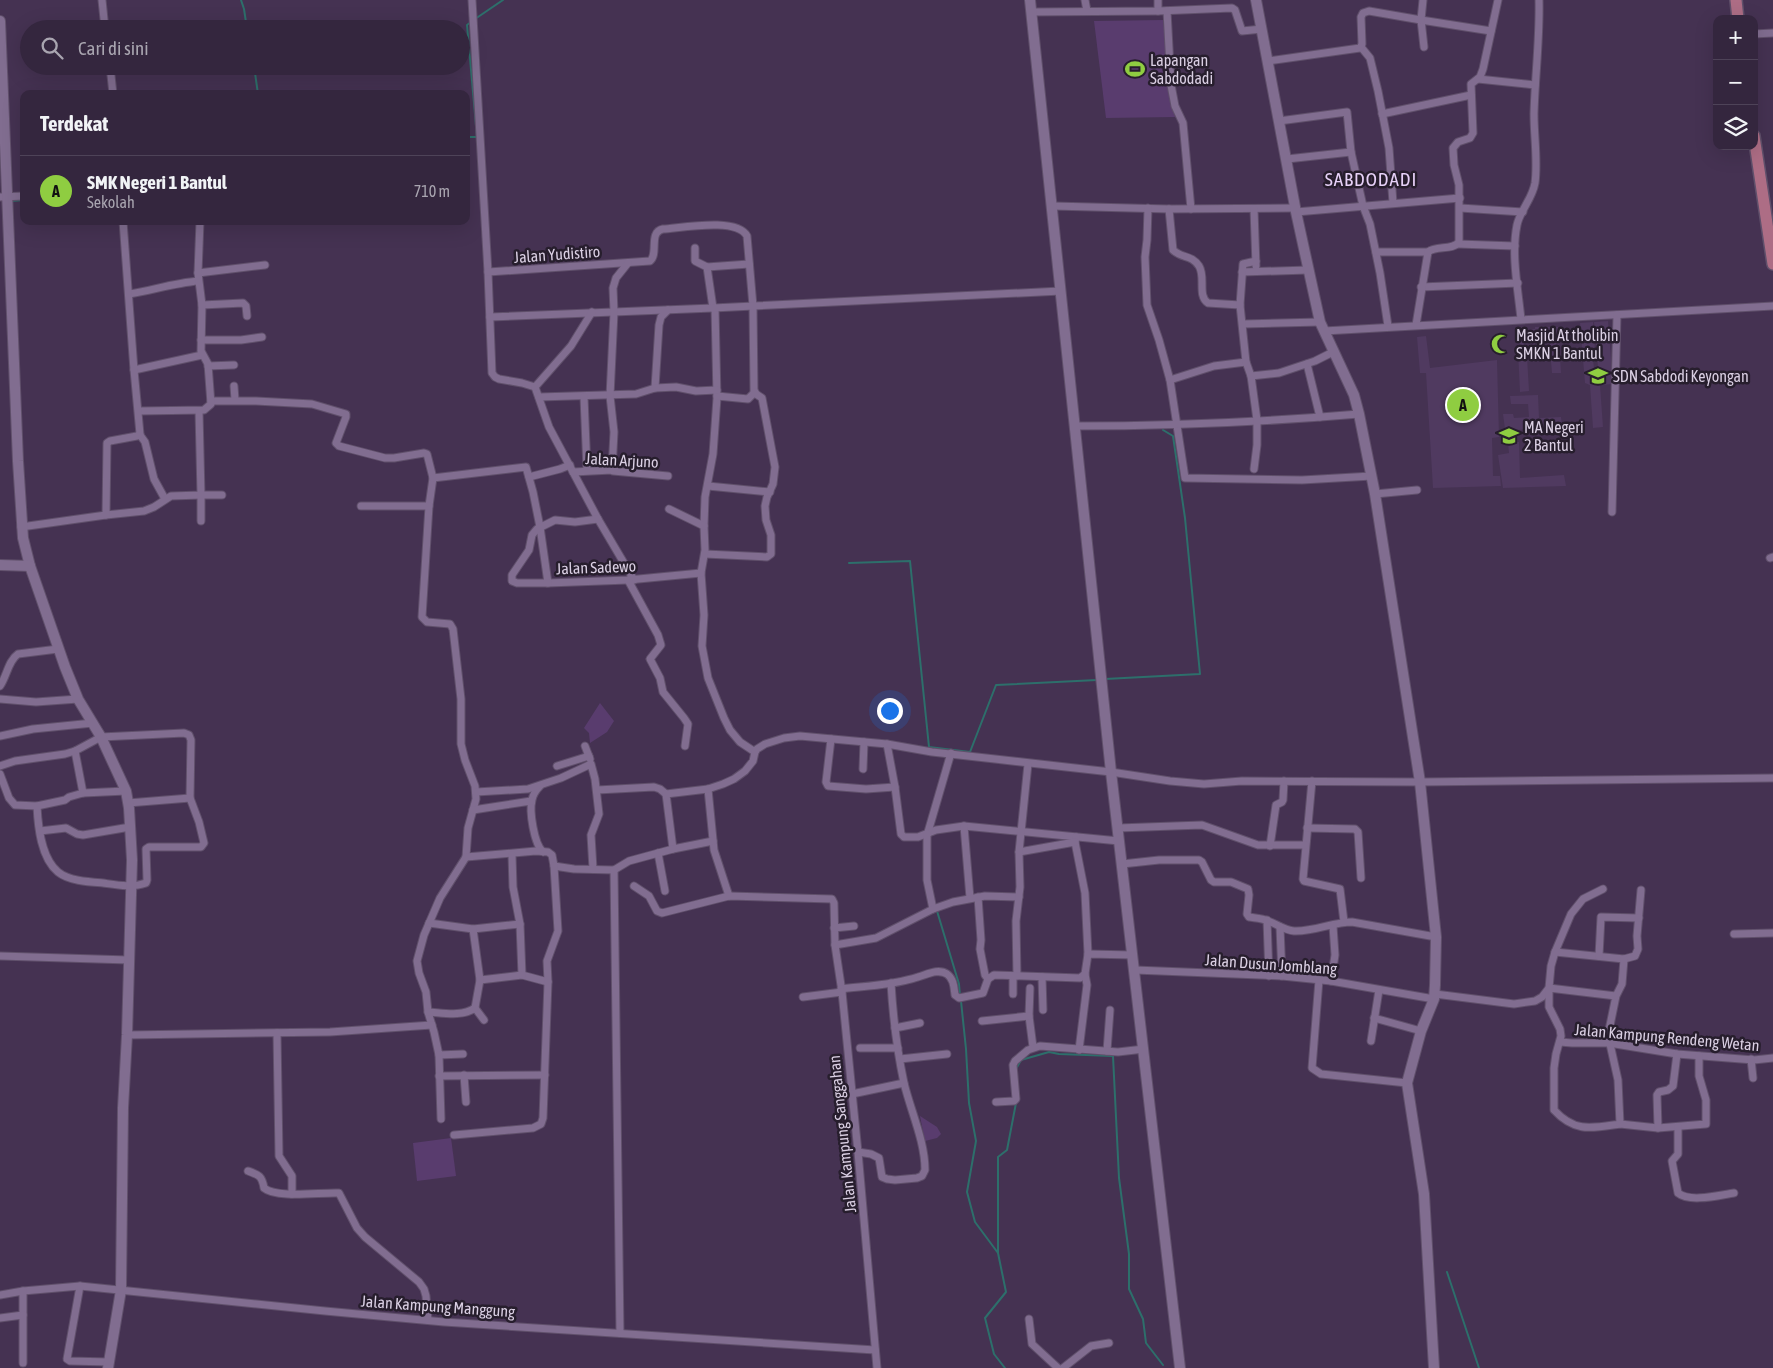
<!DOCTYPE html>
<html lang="id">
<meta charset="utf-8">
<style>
:root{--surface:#34263e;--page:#3f3249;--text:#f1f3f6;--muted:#a9a5b0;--line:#4e4358;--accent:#8fcd41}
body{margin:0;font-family:"Asap Condensed",sans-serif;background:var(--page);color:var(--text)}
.controls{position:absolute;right:15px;top:15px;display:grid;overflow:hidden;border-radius:10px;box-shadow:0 5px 20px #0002}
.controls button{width:45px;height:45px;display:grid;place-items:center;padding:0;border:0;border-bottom:1px solid var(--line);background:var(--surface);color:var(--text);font:25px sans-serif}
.you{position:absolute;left:889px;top:710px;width:18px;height:18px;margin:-12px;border:4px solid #fff;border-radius:50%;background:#1a73e8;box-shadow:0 0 0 8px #1a73e833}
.badge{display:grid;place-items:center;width:32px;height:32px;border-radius:50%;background:var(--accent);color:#111;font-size:16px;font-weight:700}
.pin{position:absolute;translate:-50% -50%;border:2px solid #fff;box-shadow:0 1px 5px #0006}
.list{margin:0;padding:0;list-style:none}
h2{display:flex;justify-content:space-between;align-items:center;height:65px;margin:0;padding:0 20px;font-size:21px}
h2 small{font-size:16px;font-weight:400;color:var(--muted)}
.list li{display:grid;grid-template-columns:32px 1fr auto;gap:15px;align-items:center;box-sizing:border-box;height:70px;padding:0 20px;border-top:1px solid var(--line)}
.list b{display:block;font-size:19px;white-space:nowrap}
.list p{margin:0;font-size:16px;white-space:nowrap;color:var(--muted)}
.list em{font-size:16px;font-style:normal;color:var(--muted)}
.icon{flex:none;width:28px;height:28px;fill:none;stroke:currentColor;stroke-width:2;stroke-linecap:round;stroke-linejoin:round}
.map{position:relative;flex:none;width:1773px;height:1368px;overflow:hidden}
.search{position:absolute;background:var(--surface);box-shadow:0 5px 20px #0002;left:20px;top:20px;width:450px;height:55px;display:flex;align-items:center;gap:12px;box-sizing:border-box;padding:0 18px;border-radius:28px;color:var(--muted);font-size:19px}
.panel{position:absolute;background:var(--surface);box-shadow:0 5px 20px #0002;left:20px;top:90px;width:450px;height:135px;border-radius:10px}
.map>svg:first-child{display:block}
</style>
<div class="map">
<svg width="1773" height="1368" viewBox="0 0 1773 1368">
<rect width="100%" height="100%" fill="#453252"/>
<g fill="#503a60">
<polygon points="1608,321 1613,384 1600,385 1603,427 1593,428 1590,385 1585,383 1580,323 1593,322 1595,351 1592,351 1594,368 1598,368 1594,322"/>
<polygon points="1535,327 1558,327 1561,373 1552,373 1549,338 1526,339 1529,391 1520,392 1517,330 1535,329"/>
<polygon points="1426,336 1430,368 1497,360 1499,437 1492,438 1493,476 1500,476 1501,486 1433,488 1426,373 1420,373 1417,337"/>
<polygon points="1538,395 1539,418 1561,417 1562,426 1516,430 1517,442 1519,442 1520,478 1564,475 1566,486 1503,488 1498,455 1509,453 1508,443 1504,443 1502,430 1505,429 1503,414 1513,414 1514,418 1529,417 1528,404 1511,404 1510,396"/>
</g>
<g fill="#593c6e">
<polygon points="1163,20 1175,117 1106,118 1094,21"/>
<polygon points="600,703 614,721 607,732 590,743 589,733 584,728"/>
<polygon points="920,1116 937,1127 941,1134 937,1138 925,1141"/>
<polygon points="451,1138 456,1176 417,1181 413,1143"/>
</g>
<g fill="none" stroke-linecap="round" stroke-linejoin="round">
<g stroke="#2d6f6b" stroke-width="2">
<polyline points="241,0 244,9 247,29"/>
<polyline points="475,19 503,0"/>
<polyline points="254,66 258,94"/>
<polyline points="466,137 477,137 467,25 471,22"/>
<polyline points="10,201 24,200"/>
<polyline points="849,563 910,561 929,747 970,752 996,685 1097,680"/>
<polyline points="1105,679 1200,674 1185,518 1173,436 1163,430"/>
<polyline points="937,911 959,984 960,996"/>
<polyline points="961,1001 966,1049 969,1103 976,1141 967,1192 975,1222 998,1253 1006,1292 985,1318 994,1354 1005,1368"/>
<polyline points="1016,1069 1021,1060 1049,1052 1059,1054 1113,1056 1119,1178 1129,1254 1129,1289 1143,1319 1146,1343 1163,1365"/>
<polyline points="998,1253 998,1157 1007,1150 1016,1103"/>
<polyline points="1447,1272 1479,1368"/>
</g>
<defs>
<g id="street">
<polyline points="102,0 105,29"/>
<polyline points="472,0 488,272 492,373 495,377 499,379 522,383 535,387 549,427 598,519 634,580"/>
<polyline points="1085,0 1087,11"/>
<polyline points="1158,11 1158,0"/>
<polyline points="1167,11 1171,85 1175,106 1183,123 1191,209"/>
<polyline points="1031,12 1158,11 1232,8 1235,10 1242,31 1262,29"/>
<polyline points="1754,34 1773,33"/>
<polyline points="1361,47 1370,58 1378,91 1389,148 1393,203"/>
<polyline points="1424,47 1421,20 1491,31"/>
<polyline points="1268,61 1360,48 1362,44 1361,17 1363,13 1369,11 1421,20 1423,0"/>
<polyline points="110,66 113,94"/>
<polyline points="1478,79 1535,85"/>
<polyline points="1382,114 1471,95"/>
<polyline points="1279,121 1347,112 1351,152 1363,206 1370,224 1380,273 1388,326"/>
<polyline points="1287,159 1351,152"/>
<polyline points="0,197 24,196"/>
<polyline points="1053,206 1169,209 1296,208"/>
<polyline points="1148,208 1147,240 1145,257 1147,305 1159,340 1170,380 1185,478 1302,480 1372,476"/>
<polyline points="1460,208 1523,212"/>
<path d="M1169,209L1173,250C1182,259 1191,254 1199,266C1206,277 1197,296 1208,303L1240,305"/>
<polyline points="1254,209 1256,266"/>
<polyline points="1296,212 1460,198"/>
<polyline points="1458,244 1515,246"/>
<polyline points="695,248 695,261 707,267 713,308"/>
<polyline points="1376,252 1428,252"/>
<polyline points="707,267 749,264"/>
<path d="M488,272L650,261C659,254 648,232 663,229C681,228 737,217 747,236L753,306L754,391L756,394L762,398L775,467L773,484L767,497L765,506L766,520L771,535V554L767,557L705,554"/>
<polyline points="1242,272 1308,270"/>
<polyline points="198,273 265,265"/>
<polyline points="1421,287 1518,283"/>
<path d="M129,294C153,290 175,283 198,281"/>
<polyline points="202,305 243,303 246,306 247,316"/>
<polyline points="715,308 717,398 713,454 705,497 704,526 705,550 701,573 704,615 702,646 708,678 724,718 730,730 740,742 755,752"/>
<polyline points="490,317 713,308 1061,291"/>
<path d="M1521,319C1518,289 1511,255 1517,225C1520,210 1532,200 1535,183C1538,161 1534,137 1534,114C1535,76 1540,38 1539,0"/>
<polyline points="1243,324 1320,322"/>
<path d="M1416,325L1428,252C1437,245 1452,251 1459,242V185L1454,165L1453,148L1458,142L1470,138L1473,133L1471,84L1480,77L1483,69L1498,0"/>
<polyline points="1324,331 1773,306"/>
<polyline points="201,340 241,340 262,337"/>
<polyline points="1307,364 1320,417"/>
<polyline points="208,366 234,365"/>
<polyline points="134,370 202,355"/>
<polyline points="1251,376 1279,373 1315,361 1333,352"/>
<polyline points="1170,380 1214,366 1246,362"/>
<polyline points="234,386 235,400"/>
<polyline points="535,387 571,346 592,312"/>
<polyline points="655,388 659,325 661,317 668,310"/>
<polyline points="717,396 748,399 755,392"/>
<polyline points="539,397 636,394 655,388 676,387 696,391 717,390"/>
<polyline points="584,397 587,470"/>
<polyline points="211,401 256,401 312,404 346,414 346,417 336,443 339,446 385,458 394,458 424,453 427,454 433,478 429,506 422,617 427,622 450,624 453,629 461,699 461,744 465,760 475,786 476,799 468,828 466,857 440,898 424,935 417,961 419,973 426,992 428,1012 434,1032 439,1055 463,1054"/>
<polyline points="139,411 204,410 211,404 208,364 201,351 202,305 198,273 200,221"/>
<path d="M1075,426C1170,426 1265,422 1359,414"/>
<polyline points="140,435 145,442 154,479 165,499"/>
<polyline points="1254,469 1257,445 1257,420 1251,376 1246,362 1240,305 1243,264 1256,261"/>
<polyline points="612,470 614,432 610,396 614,312 613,288 616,278 628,263"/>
<polyline points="573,472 612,470 613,471 668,476"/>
<polyline points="529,477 560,469 570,465"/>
<polyline points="433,478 526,467 533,492 540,527 548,583 628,580 701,573"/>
<polyline points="708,486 770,492"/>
<polyline points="1375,494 1417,490"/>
<polyline points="361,506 429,506"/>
<polyline points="669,509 704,526"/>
<polyline points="1612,512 1617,315"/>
<polyline points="106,515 144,511 154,507 171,496 201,495 199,411"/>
<polyline points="201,521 201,495 222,495"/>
<polyline points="21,527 106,515 107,443 110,441 137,436 140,434 134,370 123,221"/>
<polyline points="1770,558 1773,557"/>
<polyline points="628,580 658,635 661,645 650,659 660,678 663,692 684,718 688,724 685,746"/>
<polyline points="548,583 517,583 512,581 512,575 529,550 532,535 537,529 555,520 575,522 598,519"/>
<path d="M0,686C7,676 8,661 18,654L58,649"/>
<polyline points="0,699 36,702 78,699"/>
<polyline points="0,736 33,729 93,723"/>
<polyline points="831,739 826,782 828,786 866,789 895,787"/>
<polyline points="887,744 895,787 901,834 904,837 918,837 936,830 964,826 1119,841"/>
<polyline points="585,746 590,759"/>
<polyline points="75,751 83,793"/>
<path d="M0,766L15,761L65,754L75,751L101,737L184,733L189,735L191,740L190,798L199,822L204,843L201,847H149L146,849L147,880L146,883C132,888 117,885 103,883C89,882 69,881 58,872C41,858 38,827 37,806"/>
<polyline points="557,766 589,756"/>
<polyline points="863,769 864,742"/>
<polyline points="0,774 9,798 15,805 37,806 65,800 69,797 83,793 126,791"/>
<polyline points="1312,781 1303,879 1304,881 1340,889 1344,922"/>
<path d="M540,786C536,790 533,794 532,800C529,811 534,844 543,852"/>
<polyline points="708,789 714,850 729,896"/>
<polyline points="597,790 654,787 660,789 666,794"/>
<polyline points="476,792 528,789 561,778 591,764 595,779 599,814 591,835 593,869"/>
<polyline points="128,803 190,798"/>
<polyline points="473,810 531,801"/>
<polyline points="964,826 970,898"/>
<polyline points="1118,828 1202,825 1258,845 1305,845"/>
<polyline points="1307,828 1355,829 1358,832 1361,878"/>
<polyline points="40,831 66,828 77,834 83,835 130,827"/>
<polyline points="928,832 951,753"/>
<polyline points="927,834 927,880 933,909"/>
<polyline points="1076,837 1075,842 1085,893 1088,954"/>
<polyline points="1270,846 1276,805 1282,802 1283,800 1284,781"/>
<polyline points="673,849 666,794 708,789 723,784 734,779 745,771 753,761 755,752 757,749 765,744 784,738 800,736 887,744 932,752 1111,772 1170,781 1204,784 1242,781 1420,782 1773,778"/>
<polyline points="1019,852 1075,842"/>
<polyline points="658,853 665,891"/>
<polyline points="466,857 536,851 548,852 552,855 554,866 574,869 614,870 629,861 673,849 713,841"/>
<path d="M1122,864L1159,860H1199L1202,862L1211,880L1214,882H1231L1248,889L1249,895L1247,914L1249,917C1255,918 1262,918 1268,921C1277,924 1284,930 1294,931C1314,932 1333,922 1352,922L1436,937"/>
<polyline points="614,870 620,1333"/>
<polyline points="634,886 649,896 657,911 662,913 729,896 832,899 834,903 835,945 842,992 858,1152 877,1368"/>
<polyline points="978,897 981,940 980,949 985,975 988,979"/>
<polyline points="1267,920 1269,976"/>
<polyline points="429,923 473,929 520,924 513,887 512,855"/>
<polyline points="520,924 522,975 548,982"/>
<polyline points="1280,927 1282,976"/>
<polyline points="834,928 854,926"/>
<polyline points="1734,934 1773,933"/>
<polyline points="835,945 876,938 933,909 953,902 985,896 1019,897"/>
<polyline points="1555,952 1624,959 1635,956 1638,949 1637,936 1641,890"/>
<polyline points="0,956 129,960"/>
<polyline points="1599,956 1601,917 1639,918"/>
<polyline points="1135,970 1282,976 1331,981 1434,999"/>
<polyline points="1013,976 1013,994"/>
<polyline points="1017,976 1016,921 1020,887 1019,852 1028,764"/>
<polyline points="1042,977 1043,1010"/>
<polyline points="480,980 522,975"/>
<polyline points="1319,980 1312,1068 1321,1074 1407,1083"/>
<polyline points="1331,981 1335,955 1333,926"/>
<polyline points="1030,988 1029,1016 1033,1047"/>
<path d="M841,989C866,986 894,985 918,977C926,975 938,968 947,974C954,979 954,988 955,995L959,998L983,993L988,979L994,975L1080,978L1085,974L1088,954L1133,955"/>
<polyline points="1435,994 1514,1004 1535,1001 1542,997 1549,988 1551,966 1555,952 1571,914 1583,899 1603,889"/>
<path d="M1616,996L1549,988V1007L1560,1029L1561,1036L1556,1054L1554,1068V1110C1575,1133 1592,1128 1620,1124L1618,1080L1608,1035L1616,996L1622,984L1624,959"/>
<polyline points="803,997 842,992"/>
<polyline points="475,1008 484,1020"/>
<path d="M428,1012C444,1013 462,1017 475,1008L480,980L473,929"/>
<polyline points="1374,1018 1421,1031"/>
<polyline points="982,1021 1029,1016"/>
<polyline points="895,1028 920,1023"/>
<polyline points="277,1033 279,1156 292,1176 292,1194"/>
<polyline points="127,1035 330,1032 432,1025"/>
<polyline points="1371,1041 1379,990"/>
<polyline points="1560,1042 1572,1043 1609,1043 1677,1054 1754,1060 1773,1058"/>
<polyline points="860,1048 898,1048"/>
<polyline points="1079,1050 1087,985 1085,974"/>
<polyline points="1107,1051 1110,1010"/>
<polyline points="439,1055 441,1119"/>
<polyline points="900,1059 947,1054"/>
<polyline points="1751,1059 1753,1078"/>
<polyline points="464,1075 466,1102"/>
<polyline points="439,1076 545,1075"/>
<polyline points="852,1094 904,1083"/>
<polyline points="996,1102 1014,1101 1016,1099 1013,1065 1015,1061 1028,1050 1040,1046 1118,1052 1144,1049"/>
<polyline points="1620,1124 1658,1128 1706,1124 1706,1100 1699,1076 1699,1056"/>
<path d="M1678,1127V1154L1672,1161L1678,1193C1690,1203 1720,1195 1734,1193"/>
<polyline points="1658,1128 1657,1095 1659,1092 1668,1090 1673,1086 1677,1054"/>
<polyline points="454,1135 533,1128 541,1124 543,1118 548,982 547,961 558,931 554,866"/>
<path d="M858,1152L871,1154L879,1158L882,1177L887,1179L895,1180L917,1178L922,1176L925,1170C925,1141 911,1112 904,1083C897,1050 893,1017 891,983"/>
<path d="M248,1171C259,1175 262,1176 264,1188C277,1199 321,1192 339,1193L357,1228L365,1237L419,1282L424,1289L426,1296L428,1320"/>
<polyline points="80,1286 67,1359 70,1361 109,1362"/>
<polyline points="0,1295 23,1291 80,1286 325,1311 444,1322 875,1350"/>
<polyline points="0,1318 23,1315 23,1291"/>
<polyline points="1029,1319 1032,1344 1058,1368"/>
<polyline points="23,1363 23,1315"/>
<polyline points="1063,1368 1091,1346 1109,1343"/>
</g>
<g id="secondary">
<polyline points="1030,0 1111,772 1180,1368"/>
<polyline points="1256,0 1296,212 1320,322 1354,395 1359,414 1375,494 1420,782 1436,937 1435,985 1434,999 1421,1031 1407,1083 1424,1194 1434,1368"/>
<polyline points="0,21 18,461 23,538 30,566 65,667 78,699 101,737 126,791 129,808 132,860 127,1035 123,1108 121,1290 108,1368"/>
<polyline points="0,565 30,566"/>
</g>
<g id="primary">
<polyline points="1736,0 1738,19"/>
<polyline points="1754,136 1773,264"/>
</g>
</defs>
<use href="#street" stroke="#60506b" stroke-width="9"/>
<use href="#secondary" stroke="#60506b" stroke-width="12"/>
<use href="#primary" stroke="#60506b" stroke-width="14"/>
<use href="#street" stroke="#816d90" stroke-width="7"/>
<use href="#secondary" stroke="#816d90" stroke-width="10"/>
<use href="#primary" stroke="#ad6d85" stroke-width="11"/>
</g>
<defs>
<symbol id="stadium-bare" viewBox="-9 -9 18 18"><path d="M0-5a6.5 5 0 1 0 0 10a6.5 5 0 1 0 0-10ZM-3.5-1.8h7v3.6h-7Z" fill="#8fcd41" stroke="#271e2d" stroke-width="2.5" paint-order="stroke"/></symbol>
<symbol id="mosque-bare" viewBox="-9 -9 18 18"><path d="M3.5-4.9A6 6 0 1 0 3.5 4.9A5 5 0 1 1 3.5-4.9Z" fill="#8fcd41" stroke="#271e2d" stroke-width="2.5" paint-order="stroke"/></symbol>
<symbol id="school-bare" viewBox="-9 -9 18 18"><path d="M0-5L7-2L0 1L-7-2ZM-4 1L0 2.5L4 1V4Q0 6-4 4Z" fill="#8fcd41" stroke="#271e2d" stroke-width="2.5" paint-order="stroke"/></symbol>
</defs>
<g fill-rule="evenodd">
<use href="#stadium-bare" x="1121" y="55" width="28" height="28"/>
<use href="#mosque-bare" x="1487" y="330" width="28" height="28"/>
<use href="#school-bare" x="1584" y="362" width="28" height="28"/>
<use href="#school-bare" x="1495" y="422" width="28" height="28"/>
</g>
<g text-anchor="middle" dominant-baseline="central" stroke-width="5" stroke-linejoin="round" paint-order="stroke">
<g font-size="16" fill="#dacfe3" stroke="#271e2d" text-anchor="start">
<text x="1150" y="60">Lapangan<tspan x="1150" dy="18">Sabdodadi</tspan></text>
<text x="1516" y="335">Masjid At tholibin<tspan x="1516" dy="18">SMKN 1 Bantul</tspan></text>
<text x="1613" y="376">SDN Sabdodi Keyongan</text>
<text x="1524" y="427">MA Negeri<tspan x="1524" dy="18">2 Bantul</tspan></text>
</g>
<g font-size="16" fill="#dacfe3" stroke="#271e2d">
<text transform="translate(557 254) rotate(-4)">Jalan Yudistiro</text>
<text transform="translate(622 460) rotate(3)">Jalan Arjuno</text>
<text transform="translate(596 567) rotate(-2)">Jalan Sadewo</text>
<text transform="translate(1271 964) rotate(4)">Jalan Dusun Jomblang</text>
<text transform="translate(1667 1037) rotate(5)">Jalan Kampung Rendeng Wetan</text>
<text transform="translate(842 1134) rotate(-96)">Jalan Kampung Sanggahan</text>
<text transform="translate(438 1306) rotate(4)">Jalan Kampung Manggung</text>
</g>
<g font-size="19" letter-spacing="1" fill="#e7d1f8" stroke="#271e2d">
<text x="1371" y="179">SABDODADI</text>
</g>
</g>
</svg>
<div class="controls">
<button>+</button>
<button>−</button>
<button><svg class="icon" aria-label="layers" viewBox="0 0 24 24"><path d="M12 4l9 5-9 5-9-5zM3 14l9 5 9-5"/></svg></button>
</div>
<div class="you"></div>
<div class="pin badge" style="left:1463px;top:405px">A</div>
<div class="search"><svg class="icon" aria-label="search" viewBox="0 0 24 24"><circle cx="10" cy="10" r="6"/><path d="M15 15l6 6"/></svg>Cari di sini</div>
<section class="panel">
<h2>Terdekat<small></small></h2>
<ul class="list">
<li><span class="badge">A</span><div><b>SMK Negeri 1 Bantul</b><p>Sekolah</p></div><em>710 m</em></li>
</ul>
</section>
</div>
